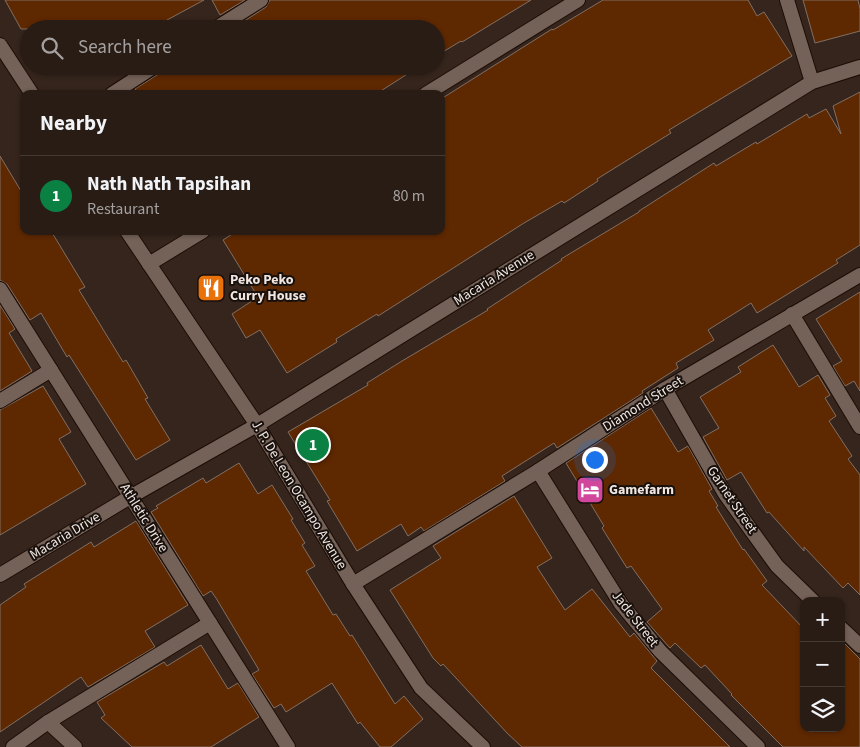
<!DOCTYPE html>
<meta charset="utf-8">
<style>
:root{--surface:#281c15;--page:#342922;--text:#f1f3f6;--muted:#a5a1a0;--line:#443a34;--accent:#0b8043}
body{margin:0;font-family:"Source Sans 3",sans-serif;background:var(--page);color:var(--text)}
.controls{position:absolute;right:15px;bottom:15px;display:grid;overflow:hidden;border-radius:10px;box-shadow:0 1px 4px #0004}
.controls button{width:45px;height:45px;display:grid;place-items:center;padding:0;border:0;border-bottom:1px solid var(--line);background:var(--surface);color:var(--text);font:25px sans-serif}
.you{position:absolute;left:594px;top:459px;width:18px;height:18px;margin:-12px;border:4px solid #fff;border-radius:50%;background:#1a73e8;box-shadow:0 0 0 8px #1a73e833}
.badge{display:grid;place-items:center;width:32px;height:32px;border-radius:50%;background:var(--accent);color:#fff;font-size:16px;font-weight:700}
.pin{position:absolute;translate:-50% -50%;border:2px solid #fff;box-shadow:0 1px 5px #0006}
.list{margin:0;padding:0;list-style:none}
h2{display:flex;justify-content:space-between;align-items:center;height:65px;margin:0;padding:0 20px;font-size:21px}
h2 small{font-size:16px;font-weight:400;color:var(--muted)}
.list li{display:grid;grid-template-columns:32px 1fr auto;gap:15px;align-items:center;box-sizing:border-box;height:80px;padding:0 20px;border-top:1px solid var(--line)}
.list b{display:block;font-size:19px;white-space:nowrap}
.list p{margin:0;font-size:16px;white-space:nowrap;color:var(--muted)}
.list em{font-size:16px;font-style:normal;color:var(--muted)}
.icon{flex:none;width:28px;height:28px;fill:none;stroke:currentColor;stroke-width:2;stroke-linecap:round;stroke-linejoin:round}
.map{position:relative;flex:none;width:860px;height:747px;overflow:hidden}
.search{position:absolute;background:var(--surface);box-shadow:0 1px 4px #0004;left:20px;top:20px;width:425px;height:55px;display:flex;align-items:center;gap:12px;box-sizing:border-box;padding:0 18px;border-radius:28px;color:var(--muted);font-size:19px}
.panel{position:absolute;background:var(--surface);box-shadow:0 1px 4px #0004;left:20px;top:90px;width:425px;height:145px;border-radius:10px}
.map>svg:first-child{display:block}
</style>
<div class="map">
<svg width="860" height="747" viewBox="0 0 860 747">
<rect width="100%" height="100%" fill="#35251c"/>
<g fill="#5e2800" stroke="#826f64">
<polygon points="5,0 204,0 167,20 171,29 84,29 83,27 79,29 21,29"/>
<polygon points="212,0 245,0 220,15"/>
<polygon points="270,0 531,0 462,42 461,41 436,56 436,29 232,29 266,7"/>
<polygon points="603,0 748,0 757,16 764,12 792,56 669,130 671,133 597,179 598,181 564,203 562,201 524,223 378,316 377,314 336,339 337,342 287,373 260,330 246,338 232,314 258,297 223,240 237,231 441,231 441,99 552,29 553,30"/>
<polygon points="803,0 858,0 860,9 860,31 815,43"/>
<polygon points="164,66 420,66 376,94 138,94 135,89 160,73"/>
<polygon points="860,92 860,245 836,260 838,263 757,313 751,303 708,330 714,340 676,363 678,368 642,391 643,393 557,448 554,443 502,476 505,481 424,531 421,527 408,536 401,524 357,551 327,501 330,500 288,432 368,385 367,383 402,361 488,310 487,309 562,260 561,259 639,212 639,211 714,163 716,166 756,142 757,144 807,114 809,118 826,109 841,134 833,106"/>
<polygon points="0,156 24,196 24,231 51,231 85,287 79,290 123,362 126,360 148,398 145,399 170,440 136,460 69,355 67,357 41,313 30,320 7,284 0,280"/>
<polygon points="860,292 860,391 854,381 845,386 833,366 842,361 816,319"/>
<polygon points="0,305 15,329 9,333 32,371 0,391"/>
<polygon points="773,345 799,387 818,375 830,395 825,398 836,416 829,421 852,456 848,459 860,475 860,595 848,583 843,588 804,547 804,551 769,512 767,513 741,472 727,480 703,437 719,428 700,397 741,372 738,367"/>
<polygon points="43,386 71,432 59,439 86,484 0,535 0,410"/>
<polygon points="651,408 678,452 688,446 712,489 709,491 718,506 716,507 743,550 744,549 767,581 762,585 804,629 804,728 841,728 841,640 860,659 860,747 783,747 731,695 732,694 705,665 701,668 675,643 670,648 647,622 662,609 631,566 627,568 602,528 604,526 566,463"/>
<polygon points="239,463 258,494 272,485 293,519 291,520 305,543 302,545 315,566 306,571 333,615 336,614 350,636 352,635 395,704 404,696 423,719 391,747 380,747 360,722 358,724 332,683 286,712 281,704 274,708 252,674 259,670 216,598 211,591 203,596 151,512 158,508 156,506 203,478 206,483"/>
<polygon points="514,496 552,558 537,567 565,610 592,589 630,637 634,633 657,661 651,668 730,747 522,747 507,733 443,664 441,666 433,658 390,590 441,558 433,546"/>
<polygon points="136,521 188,605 145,631 155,647 88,687 81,677 0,732 0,605 26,587 24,584 91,542 94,547"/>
<polygon points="201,645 228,689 238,683 259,717 211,747 132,747 101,718 105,715 97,702 164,662 167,666"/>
</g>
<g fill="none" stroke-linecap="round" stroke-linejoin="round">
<defs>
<g id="minor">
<polyline points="787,0 812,82"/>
<polyline points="215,29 261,0"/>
<polyline points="112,94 155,66"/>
<polyline points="426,94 578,0"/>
<polyline points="149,264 203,231"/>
<polyline points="0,289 288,747"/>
<polyline points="792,314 860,427"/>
<polyline points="665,389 725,494 777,566 813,601"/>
<polyline points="0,401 51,370"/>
<polyline points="257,425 353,584 421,688 483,747"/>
<polyline points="538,471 621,604 660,651 758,747"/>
<polyline points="353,584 538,471 665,389 860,275"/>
<polyline points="841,628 860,646"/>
<polyline points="48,722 75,747"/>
<polyline points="13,747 48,722 210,623"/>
</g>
<g id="tertiary">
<polyline points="0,45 32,94"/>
<polyline points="127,231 257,425"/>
<polyline points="0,575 130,497 257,425 812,82 860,67"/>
</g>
</defs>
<use href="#minor" stroke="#1c0d06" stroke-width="16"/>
<use href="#tertiary" stroke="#1c0d06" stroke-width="16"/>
<use href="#minor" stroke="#746157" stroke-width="14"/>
<use href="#tertiary" stroke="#746157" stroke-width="14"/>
</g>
<defs>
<symbol id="restaurant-square" viewBox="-11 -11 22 22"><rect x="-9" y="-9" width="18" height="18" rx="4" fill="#e8710a" stroke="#17100c"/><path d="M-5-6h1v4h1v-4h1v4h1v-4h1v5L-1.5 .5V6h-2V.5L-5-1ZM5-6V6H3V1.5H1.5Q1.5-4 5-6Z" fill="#fff"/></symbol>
<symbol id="hotel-square" viewBox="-11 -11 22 22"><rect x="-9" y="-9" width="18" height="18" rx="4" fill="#d1479c" stroke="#17100c"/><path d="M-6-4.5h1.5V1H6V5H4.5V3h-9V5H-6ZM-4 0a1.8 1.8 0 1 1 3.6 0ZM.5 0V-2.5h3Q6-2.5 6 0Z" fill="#fff"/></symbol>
</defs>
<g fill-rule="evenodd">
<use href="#restaurant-square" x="195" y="272" width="32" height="32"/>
<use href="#hotel-square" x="574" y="474" width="32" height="32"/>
</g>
<g text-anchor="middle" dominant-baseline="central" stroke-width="4" stroke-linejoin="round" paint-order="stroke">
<g font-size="14" fill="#f1e6e0" stroke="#17100c">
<text transform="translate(494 278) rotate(-32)">Macaria Avenue</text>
<text transform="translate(643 404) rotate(-32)">Diamond Street</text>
<text transform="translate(299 495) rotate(59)">J. P. De Leon Ocampo Avenue</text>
<text transform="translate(732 500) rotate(56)">Garnet Street</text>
<text transform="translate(144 518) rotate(58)">Athletic Drive</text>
<text transform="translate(65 536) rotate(-31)">Macaria Drive</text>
<text transform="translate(635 619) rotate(52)">Jade Street</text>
</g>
<g font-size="14" font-weight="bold" fill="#f1e6e0" stroke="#17100c" text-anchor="start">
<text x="230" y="280">Peko Peko<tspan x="230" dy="16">Curry House</tspan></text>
<text x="609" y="490">Gamefarm</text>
</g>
</g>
</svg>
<div class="controls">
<button>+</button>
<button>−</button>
<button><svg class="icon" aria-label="layers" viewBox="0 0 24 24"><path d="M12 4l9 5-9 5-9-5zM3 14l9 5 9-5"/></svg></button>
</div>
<div class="you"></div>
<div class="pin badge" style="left:313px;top:445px">1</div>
<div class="search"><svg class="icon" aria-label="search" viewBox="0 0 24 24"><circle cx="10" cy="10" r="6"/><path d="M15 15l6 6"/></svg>Search here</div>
<section class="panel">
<h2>Nearby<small></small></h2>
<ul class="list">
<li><span class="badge">1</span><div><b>Nath Nath Tapsihan</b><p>Restaurant</p></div><em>80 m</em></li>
</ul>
</section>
</div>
